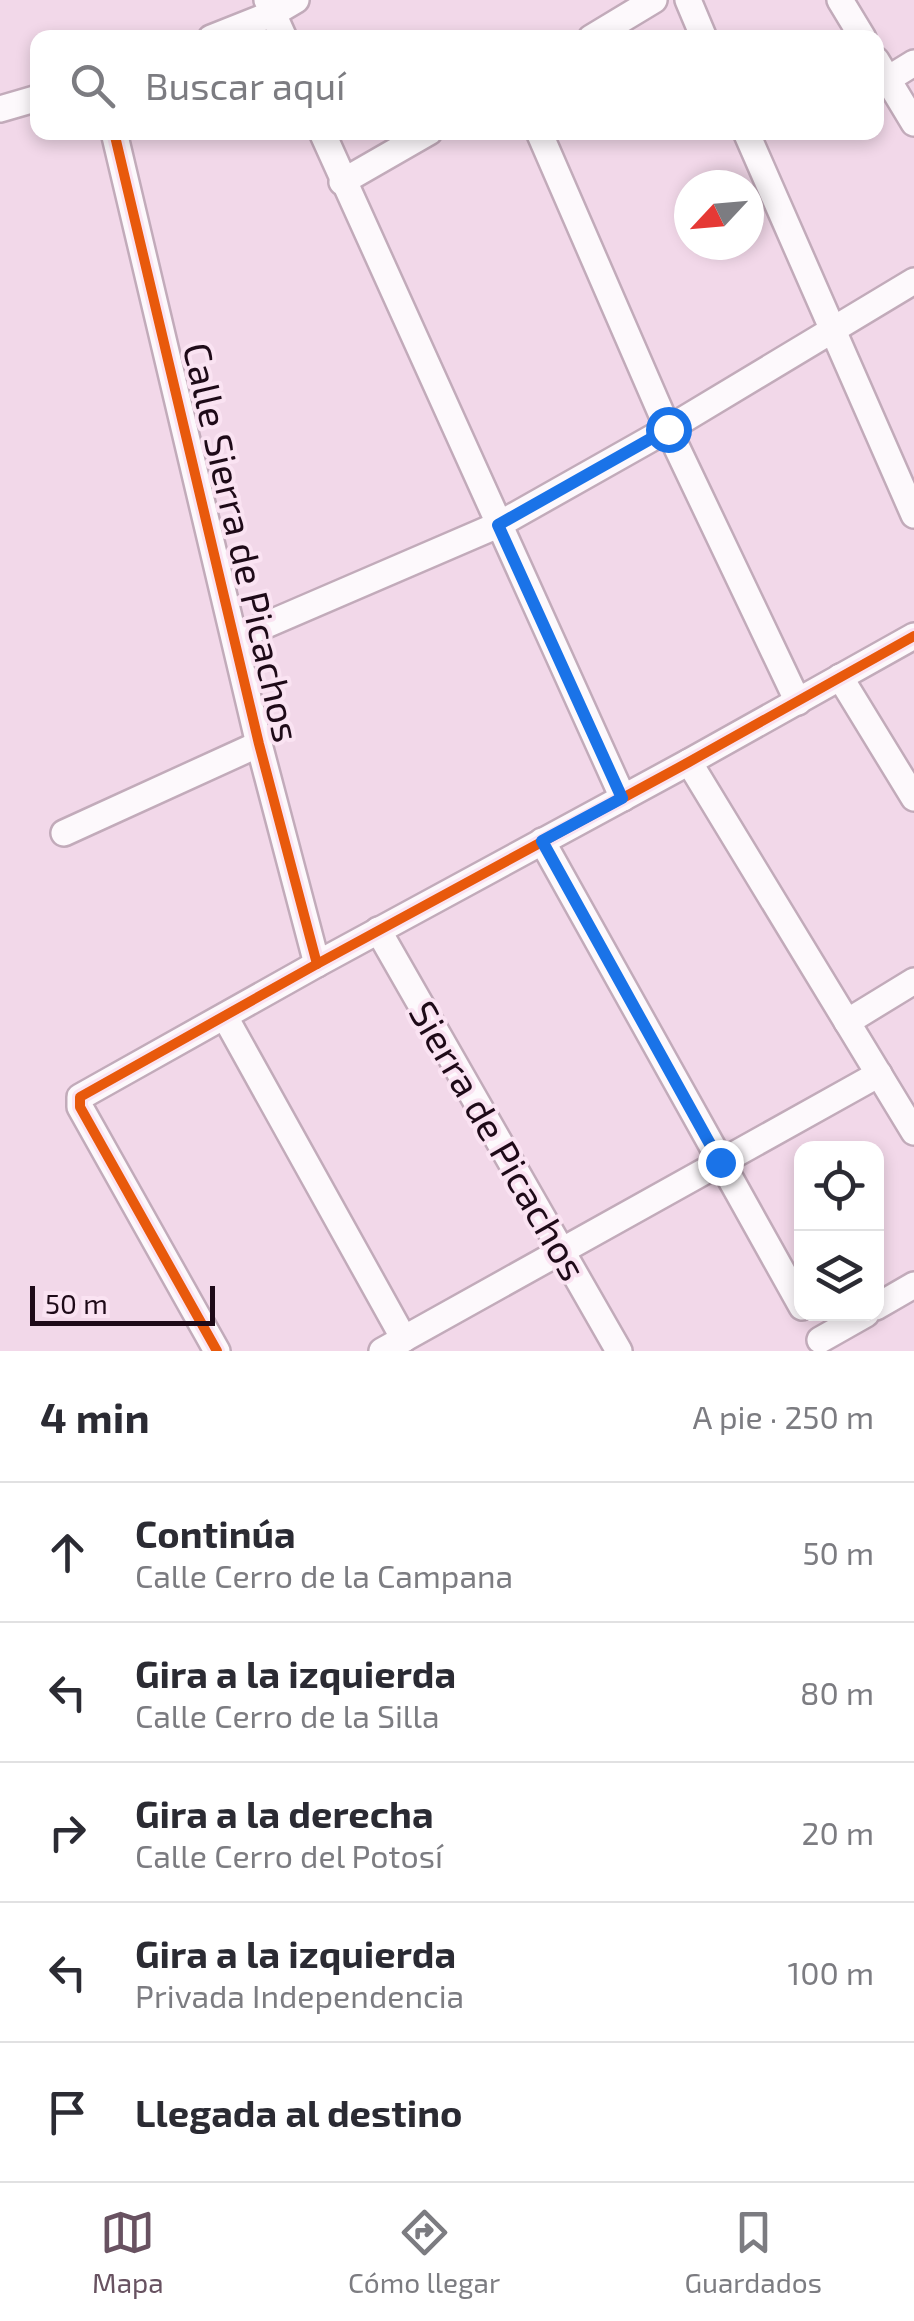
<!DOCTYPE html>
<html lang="es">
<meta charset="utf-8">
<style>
:root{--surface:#fff;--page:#f2f2f3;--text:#2b2b33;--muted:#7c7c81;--line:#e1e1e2;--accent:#685261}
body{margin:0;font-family:"Exo 2",sans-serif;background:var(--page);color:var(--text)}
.controls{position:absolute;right:30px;bottom:30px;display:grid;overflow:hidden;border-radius:20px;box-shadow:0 5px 15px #0003}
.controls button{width:90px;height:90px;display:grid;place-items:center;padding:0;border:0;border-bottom:2px solid var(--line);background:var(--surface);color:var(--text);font:50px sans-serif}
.compass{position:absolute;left:674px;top:170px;width:90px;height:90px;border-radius:50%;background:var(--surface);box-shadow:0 5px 15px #0003;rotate:244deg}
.scale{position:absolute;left:30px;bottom:25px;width:185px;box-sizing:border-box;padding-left:10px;border:5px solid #1e0a18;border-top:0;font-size:28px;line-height:35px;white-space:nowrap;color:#1e0a18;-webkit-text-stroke:8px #fae3f2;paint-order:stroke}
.stop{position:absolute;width:30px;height:30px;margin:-22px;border:8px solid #1a73e8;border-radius:50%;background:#fff}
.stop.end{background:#1a73e8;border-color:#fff;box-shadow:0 2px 10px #0008}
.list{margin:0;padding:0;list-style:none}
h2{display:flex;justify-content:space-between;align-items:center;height:130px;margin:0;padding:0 40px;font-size:42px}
h2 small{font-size:32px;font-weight:400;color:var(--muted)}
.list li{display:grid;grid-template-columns:65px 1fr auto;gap:30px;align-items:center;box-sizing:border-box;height:140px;padding:0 40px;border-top:2px solid var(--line)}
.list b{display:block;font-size:38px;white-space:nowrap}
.list p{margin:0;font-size:32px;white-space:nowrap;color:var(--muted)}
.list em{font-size:32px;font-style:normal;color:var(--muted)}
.icon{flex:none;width:55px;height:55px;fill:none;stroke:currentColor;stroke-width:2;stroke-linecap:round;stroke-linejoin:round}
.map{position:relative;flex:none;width:914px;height:1351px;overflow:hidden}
.search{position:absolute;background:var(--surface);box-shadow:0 5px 15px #0003;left:30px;right:30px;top:30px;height:110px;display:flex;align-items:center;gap:25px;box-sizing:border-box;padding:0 35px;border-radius:20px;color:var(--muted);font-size:38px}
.sheet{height:830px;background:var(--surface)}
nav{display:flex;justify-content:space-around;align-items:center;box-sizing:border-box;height:140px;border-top:2px solid var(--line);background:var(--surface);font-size:28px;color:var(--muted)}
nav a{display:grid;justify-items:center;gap:5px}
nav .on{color:var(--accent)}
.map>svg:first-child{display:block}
</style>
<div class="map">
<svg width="914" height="1351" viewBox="0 0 914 1351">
<rect width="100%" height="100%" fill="#f2d8e9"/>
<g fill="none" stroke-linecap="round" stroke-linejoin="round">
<defs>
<g id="street">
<polyline points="267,0 284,38"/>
<polyline points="688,0 704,38"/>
<polyline points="840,0 863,38"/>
<polyline points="211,38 274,13 296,0"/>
<polyline points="591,38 654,0"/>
<polyline points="876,60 914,123"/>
<polyline points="888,79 914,63"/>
<polyline points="0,109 38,98"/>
<polyline points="114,132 259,744 317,964"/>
<polyline points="322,132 623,798"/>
<polyline points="539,132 668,429 798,702"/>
<polyline points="746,132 914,515"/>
<polyline points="342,182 429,132"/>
<polyline points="236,638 498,525 668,429 914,281"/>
<polyline points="840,677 914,798"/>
<polyline points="689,762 914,1132"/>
<polyline points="64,833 259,744"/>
<polyline points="542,841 802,1307"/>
<polyline points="378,930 619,1351"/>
<polyline points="225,1017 404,1339"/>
<polyline points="847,1022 914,981"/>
<polyline points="876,1307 914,1285"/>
<polyline points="820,1340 866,1314"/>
<polyline points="217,1351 80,1107 80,1097 317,964 689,762 914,636"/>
<polyline points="382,1351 879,1074"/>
</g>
</defs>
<use href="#street" stroke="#c2abba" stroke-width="30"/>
<use href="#street" stroke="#fdf9fc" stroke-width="25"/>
<defs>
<g id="cycleway">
<polyline points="114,132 259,744 317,964"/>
<polyline points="217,1351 80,1107 80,1097 317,964 689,762 914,636"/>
</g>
</defs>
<use href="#cycleway" stroke="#fae3f2" stroke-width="16"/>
<use href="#cycleway" stroke="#e8590c" stroke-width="10"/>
</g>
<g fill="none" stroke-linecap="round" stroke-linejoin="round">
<polyline stroke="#1a73e8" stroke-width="12" points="668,429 498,525 622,798 542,841 720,1162"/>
</g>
<g text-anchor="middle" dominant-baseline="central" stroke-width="8" stroke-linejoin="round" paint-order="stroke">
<g font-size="38" fill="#1e0a18" stroke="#fae3f2">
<text transform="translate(243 542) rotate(77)">Calle Sierra de Picachos</text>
<text transform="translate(499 1140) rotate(60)">Sierra de Picachos</text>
</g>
</g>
</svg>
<div class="controls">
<button><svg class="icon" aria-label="locate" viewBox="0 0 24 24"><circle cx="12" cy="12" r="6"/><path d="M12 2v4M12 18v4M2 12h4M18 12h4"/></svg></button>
<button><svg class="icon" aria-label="layers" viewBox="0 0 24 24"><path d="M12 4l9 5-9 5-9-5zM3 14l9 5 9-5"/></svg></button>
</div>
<svg class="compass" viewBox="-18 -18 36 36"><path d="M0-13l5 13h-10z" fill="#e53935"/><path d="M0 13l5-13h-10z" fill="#7c7c81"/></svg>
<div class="scale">50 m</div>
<div class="stop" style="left:668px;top:429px"></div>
<div class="stop end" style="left:720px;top:1162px"></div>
<div class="search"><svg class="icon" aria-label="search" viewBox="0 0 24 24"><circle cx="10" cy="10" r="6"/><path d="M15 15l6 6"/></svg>Buscar aquí</div>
</div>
<section class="sheet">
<h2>4 min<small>A pie · 250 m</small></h2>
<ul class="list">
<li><svg class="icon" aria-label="ahead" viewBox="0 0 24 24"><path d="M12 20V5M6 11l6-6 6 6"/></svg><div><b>Continúa</b><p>Calle Cerro de la Campana</p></div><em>50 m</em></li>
<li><svg class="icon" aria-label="left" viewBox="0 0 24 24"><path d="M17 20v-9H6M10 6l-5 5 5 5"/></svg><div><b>Gira a la izquierda</b><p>Calle Cerro de la Silla</p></div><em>80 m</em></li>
<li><svg class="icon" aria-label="right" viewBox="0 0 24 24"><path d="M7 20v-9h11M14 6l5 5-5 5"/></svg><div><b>Gira a la derecha</b><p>Calle Cerro del Potosí</p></div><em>20 m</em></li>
<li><svg class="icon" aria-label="left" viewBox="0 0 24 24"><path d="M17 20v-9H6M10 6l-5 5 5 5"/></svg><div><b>Gira a la izquierda</b><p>Privada Independencia</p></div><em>100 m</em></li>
<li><svg class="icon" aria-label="arrive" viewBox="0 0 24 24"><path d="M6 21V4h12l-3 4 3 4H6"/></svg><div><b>Llegada al destino</b></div></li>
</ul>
</section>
<nav>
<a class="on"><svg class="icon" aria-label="map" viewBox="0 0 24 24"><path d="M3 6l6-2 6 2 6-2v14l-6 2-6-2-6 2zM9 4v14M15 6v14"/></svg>Mapa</a>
<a><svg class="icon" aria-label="directions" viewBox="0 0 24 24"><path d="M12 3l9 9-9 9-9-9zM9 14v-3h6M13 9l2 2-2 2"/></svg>Cómo llegar</a>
<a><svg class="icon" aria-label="saved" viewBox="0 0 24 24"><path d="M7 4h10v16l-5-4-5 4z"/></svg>Guardados</a>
</nav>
